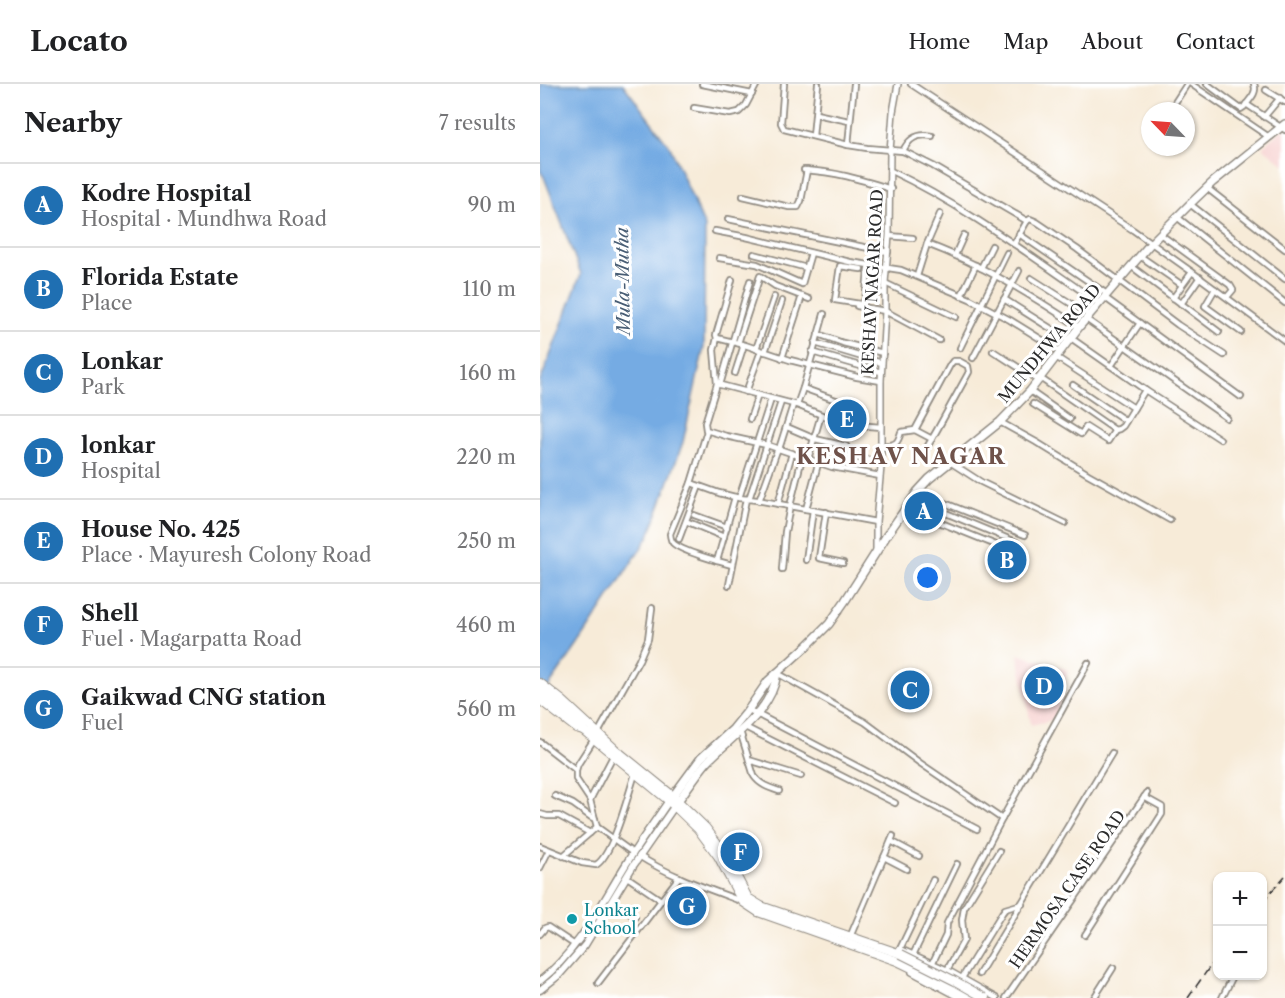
<!DOCTYPE html>
<meta charset="utf-8">
<style>
:root{--surface:#fff;--page:#f6f6f6;--text:#202124;--muted:#757577;--line:#e0e0e0;--accent:#1f6fb2}
body{margin:0;font-family:"Libre Caslon Text",serif;background:var(--page);color:var(--text)}
.controls{position:absolute;right:18px;bottom:18px;display:grid;overflow:hidden;border-radius:12px;box-shadow:0 2px 4px #0004}
.controls button{width:54px;height:54px;display:grid;place-items:center;padding:0;border:0;border-bottom:2px solid var(--line);background:var(--surface);color:var(--text);font:30px sans-serif}
.compass{position:absolute;left:601px;top:18px;width:54px;height:54px;border-radius:50%;background:var(--surface);box-shadow:0 2px 4px #0004;rotate:295deg}
.you{position:absolute;left:388px;top:494px;width:21px;height:21px;margin:-15px;border:4px solid #fff;border-radius:50%;background:#1a73e8;box-shadow:0 0 0 9px #1a73e833}
.badge{display:grid;place-items:center;width:39px;height:39px;border-radius:50%;background:var(--accent);color:#fff;font-size:20px;font-weight:700}
.pin{position:absolute;translate:-50% -50%;border:3px solid #fff;box-shadow:0 2px 6px #0006}
.list{margin:0;padding:0;list-style:none}
h2{display:flex;justify-content:space-between;align-items:center;height:78px;margin:0;padding:0 24px;font-size:26px}
h2 small{font-size:20px;font-weight:400;color:var(--muted)}
.list li{display:grid;grid-template-columns:39px 1fr auto;gap:18px;align-items:center;box-sizing:border-box;height:84px;padding:0 24px;border-top:2px solid var(--line)}
.list b{display:block;font-size:22px;white-space:nowrap}
.list p{margin:0;font-size:20px;white-space:nowrap;color:var(--muted)}
.list em{font-size:20px;font-style:normal;color:var(--muted)}
.map{position:relative;flex:none;width:745px;height:914px;overflow:hidden}
header{display:flex;align-items:center;gap:36px;box-sizing:border-box;height:84px;padding:0 30px;background:var(--surface);border-bottom:2px solid var(--line)}
header strong{font-size:28px}
nav{display:flex;gap:33px;margin-inline-start:auto;font-size:21px}
main{display:flex}
aside{flex:1;background:var(--surface)}
.map>svg:first-child{display:block}
</style>
<header>
<strong>Locato</strong>
<nav><a>Home</a><a>Map</a><a>About</a><a>Contact</a></nav>
</header>
<main>
<aside>
<h2>Nearby<small>7 results</small></h2>
<ul class="list">
<li><span class="badge">A</span><div><b>Kodre Hospital</b><p>Hospital · Mundhwa Road</p></div><em>90 m</em></li>
<li><span class="badge">B</span><div><b>Florida Estate</b><p>Place</p></div><em>110 m</em></li>
<li><span class="badge">C</span><div><b>Lonkar</b><p>Park</p></div><em>160 m</em></li>
<li><span class="badge">D</span><div><b>lonkar</b><p>Hospital</p></div><em>220 m</em></li>
<li><span class="badge">E</span><div><b>House No. 425</b><p>Place · Mayuresh Colony Road</p></div><em>250 m</em></li>
<li><span class="badge">F</span><div><b>Shell</b><p>Fuel · Magarpatta Road</p></div><em>460 m</em></li>
<li><span class="badge">G</span><div><b>Gaikwad CNG station</b><p>Fuel</p></div><em>560 m</em></li>
</ul>
</aside>
<div class="map">
<svg width="745" height="914" viewBox="0 0 745 914">
<rect width="100%" height="100%" fill="#fff"/>
<filter id="ink" filterUnits="userSpaceOnUse"><feTurbulence type="fractalNoise" baseFrequency=".0167" numOctaves="2"/><feDisplacementMap in="SourceGraphic" scale="12" xChannelSelector="R" yChannelSelector="G"/><feConvolveMatrix kernelMatrix="1 2 1 2 8 2 1 2 1" color-interpolation-filters="sRGB"/></filter>
<filter id="wash" filterUnits="userSpaceOnUse"><feTurbulence type="fractalNoise" baseFrequency=".008" numOctaves="4" result="noise"/><feDisplacementMap in="SourceGraphic" scale="24" xChannelSelector="R" yChannelSelector="G"/><feGaussianBlur stdDeviation="1.35" result="paint"/><feColorMatrix in="noise" values="0 0 0 0 0 0 0 0 0 0 0 0 0 0 0 0 0 1.4 0 .05"/><feComposite in="paint" operator="in"/></filter>
<g filter="url(#wash)">
<rect width="100%" height="100%" fill="#f7ebd8"/>
<g fill="#f7d0cf">
<polygon points="743,45 745,47 745,81 722,63"/>
<polygon points="478,570 528,586 519,619 517,635 491,641"/>
</g>
<polygon fill="#75abe3" stroke="#506b87" stroke-width="1.5" points="0,0 83,0 130,63 165,143 164,263 143,358 109,452 39,559 0,615 0,298 41,190 4,93 0,87"/>
</g>
<g filter="url(#ink)">
<g fill="none" stroke-linecap="round" stroke-linejoin="round">
<defs>
<g id="minor">
<polyline points="162,0 212,10"/>
<polyline points="244,0 241,39 244,45 308,61 327,64 363,67 393,82 487,137"/>
<polyline points="371,0 593,146 652,188 745,257"/>
<polyline points="651,0 729,53"/>
<path d="M667,0L701,25L704,23C709,16 718,9 714,0"/>
<polyline points="726,6 745,18"/>
<polyline points="706,20 745,46"/>
<polyline points="632,23 647,0"/>
<polyline points="154,24 190,30 199,28 206,21 217,0"/>
<polyline points="276,30 309,37"/>
<polyline points="724,33 740,14"/>
<polyline points="273,52 278,0"/>
<polyline points="308,61 314,0"/>
<path d="M363,67C369,54 378,49 392,52"/>
<path d="M264,86C297,88 319,95 351,105"/>
<path d="M351,87C425,122 492,173 559,219"/>
<polyline points="667,104 745,165"/>
<polyline points="203,112 249,123 258,123 261,117 267,86"/>
<polyline points="650,120 745,195"/>
<polyline points="637,133 745,219"/>
<polyline points="188,135 348,168"/>
<polyline points="175,147 206,153 310,178 361,186 430,215 470,236 520,267"/>
<polyline points="479,150 567,210"/>
<polyline points="620,150 690,201 693,206 687,213"/>
<polyline points="349,152 373,154"/>
<path d="M387,160C441,180 491,211 539,243"/>
<polyline points="474,160 487,137 490,135 497,138 537,165 638,241 684,271"/>
<polyline points="214,170 267,184"/>
<polyline points="415,171 424,151"/>
<polyline points="600,172 642,201"/>
<polyline points="179,174 217,180 262,200 271,169"/>
<polyline points="591,182 679,248"/>
<polyline points="441,184 452,162"/>
<polyline points="321,185 300,182 295,216 320,220 324,219 326,209"/>
<polyline points="328,185 326,209 345,209"/>
<polyline points="377,192 387,160 400,130"/>
<polyline points="491,194 549,231"/>
<polyline points="192,196 176,251 177,254 205,261 250,276 317,293 341,297"/>
<polyline points="345,199 416,233"/>
<polyline points="675,205 665,222 701,248"/>
<polyline points="421,212 436,181"/>
<polyline points="564,213 701,313"/>
<polyline points="633,214 652,188"/>
<polyline points="464,215 529,256"/>
<polyline points="641,220 660,193"/>
<polyline points="317,222 345,227 399,256"/>
<polyline points="546,235 687,334"/>
<polyline points="278,250 303,259 343,269"/>
<polyline points="177,254 174,266 177,300 165,339 166,346 186,352 227,361 292,383 340,392"/>
<polyline points="531,254 605,306 680,355"/>
<polyline points="198,259 220,192 235,202 269,215"/>
<polyline points="275,259 342,279"/>
<polyline points="420,264 467,169"/>
<polyline points="216,265 234,213"/>
<polyline points="453,267 498,296"/>
<polyline points="225,268 242,217"/>
<polyline points="272,268 341,288"/>
<polyline points="516,273 594,324"/>
<polyline points="242,274 262,212"/>
<polyline points="433,274 479,187"/>
<polyline points="571,282 600,239"/>
<polyline points="195,289 203,264 202,261"/>
<polyline points="500,294 575,346 579,345 583,342 605,306"/>
<polyline points="177,300 257,321 304,340 341,343"/>
<polyline points="180,301 210,197"/>
<polyline points="533,301 586,337"/>
<polyline points="263,304 304,319"/>
<polyline points="490,307 530,335"/>
<polyline points="206,308 221,267"/>
<polyline points="493,320 541,350 546,343 568,357 575,346"/>
<polyline points="257,321 263,304 284,230"/>
<polyline points="210,335 218,311"/>
<polyline points="460,338 496,358 548,390 630,436"/>
<polyline points="247,343 275,355 306,362"/>
<polyline points="375,346 392,355"/>
<path d="M167,347L151,399L130,450C131,455 130,455 133,459C141,467 180,478 192,481"/>
<path d="M341,362C355,360 357,362 361,348L375,346L410,281L413,277H419L428,282L429,288L397,346L382,372"/>
<polyline points="239,365 253,321"/>
<polyline points="307,372 341,378"/>
<polyline points="268,375 281,331"/>
<polyline points="410,378 441,398 525,439"/>
<polyline points="151,399 179,409 199,414 217,416 336,438"/>
<polyline points="377,408 485,451"/>
<polyline points="199,414 231,315"/>
<polyline points="209,415 241,318"/>
<polyline points="372,415 476,458"/>
<polyline points="219,417 238,364"/>
<polyline points="238,420 252,369"/>
<polyline points="364,424 481,471"/>
<polyline points="266,425 278,380"/>
<polyline points="286,428 279,474 303,479"/>
<polyline points="154,431 187,443"/>
<polyline points="148,438 184,453"/>
<polyline points="139,455 159,402"/>
<polyline points="266,476 273,426"/>
<polyline points="177,477 195,413"/>
<polyline points="242,485 245,448 250,422 262,374"/>
<polyline points="189,501 206,415"/>
<polyline points="237,589 325,638 380,679 462,735"/>
<polyline points="209,626 437,745"/>
<polyline points="205,643 355,719"/>
<path d="M200,647L214,692C220,701 230,704 239,707"/>
<polyline points="0,658 36,686"/>
<polyline points="209,676 261,692"/>
<polyline points="15,712 33,720 51,733 55,735"/>
<polyline points="50,716 73,672"/>
<polyline points="0,730 7,732 19,732 50,749"/>
<polyline points="351,757 379,772"/>
<path d="M0,762L42,779L56,781C73,771 88,711 95,690"/>
<polyline points="93,769 57,743 50,716 36,695 36,686 38,680 58,649 99,576 108,555 112,524"/>
<polyline points="23,772 57,743"/>
<path d="M99,772C130,792 166,804 201,817"/>
<polyline points="344,773 367,785"/>
<polyline points="0,784 9,766"/>
<polyline points="87,793 121,816"/>
<polyline points="72,818 95,833"/>
<polyline points="0,850 5,844 8,843 35,861"/>
<polyline points="545,851 622,730 622,723 604,713"/>
<polyline points="310,853 353,752"/>
<polyline points="360,865 393,796"/>
<polyline points="373,871 417,780"/>
<polyline points="392,880 406,851 407,839 462,735 548,579"/>
<polyline points="407,886 424,856 422,836 424,824 459,767"/>
<polyline points="439,890 572,669"/>
<polyline points="422,894 462,829 465,825 482,820"/>
<polyline points="58,899 139,793"/>
<polyline points="446,908 457,914"/>
<polyline points="466,914 607,709"/>
<polyline points="554,914 573,884"/>
<polyline points="682,914 693,892"/>
</g>
<g id="tertiary">
<polyline points="336,467 336,438 341,383 341,297 345,227 345,199 349,152 350,67 353,28 358,0"/>
<polyline points="358,869 360,865 407,886 446,908 442,914"/>
<polyline points="372,888 421,914"/>
</g>
<g id="secondary">
<path d="M0,897C40,865 61,820 88,777C101,756 116,736 130,715"/>
<polyline points="0,906 19,891 45,861 93,782 136,720"/>
</g>
<g id="primary">
<polyline points="133,712 161,674 193,645 206,629 228,597 268,561 289,540 305,517 347,451 377,408 389,395 460,338 490,307 539,243 611,159 650,120 673,98 745,40"/>
<path d="M138,717C147,705 156,691 166,679C191,652 232,629 237,589"/>
</g>
<g id="trunk">
<polyline points="0,599 23,617 75,665 133,712 165,743 184,768 208,814 221,822 361,870"/>
<polyline points="0,608 40,640 43,646 54,655 129,717 158,745 178,772 197,808 203,818 218,828 357,877 411,903 430,914"/>
<polyline points="0,616 36,644 43,646"/>
</g>
</defs>
<use href="#minor" stroke="#918b82" stroke-width="8"/>
<use href="#tertiary" stroke="#918b82" stroke-width="8"/>
<use href="#secondary" stroke="#918b82" stroke-width="9"/>
<use href="#primary" stroke="#918b82" stroke-width="10"/>
<use href="#trunk" stroke="#918b82" stroke-width="10"/>
<use href="#minor" stroke="#fff" stroke-width="4.5"/>
<use href="#tertiary" stroke="#fff" stroke-width="5"/>
<use href="#secondary" stroke="#fff" stroke-width="6"/>
<use href="#primary" stroke="#fff" stroke-width="7"/>
<use href="#trunk" stroke="#fff" stroke-width="8"/>
<g stroke="#2b2b2b" stroke-width="1.5" stroke-dasharray="9 4.5" stroke-linecap="butt">
<polyline points="722,818 745,792"/>
<polyline points="648,914 678,871"/>
</g>
<defs>
<polyline id="trunk-bridge" points="361,870 415,897 445,914"/>
</defs>
<use href="#trunk-bridge" stroke="#918b82" stroke-width="10" stroke-linecap="butt"/>
<use href="#trunk-bridge" stroke="#fff" stroke-width="8"/>
</g>
</g>
<circle fill="#0f9aa8" stroke="#fff" stroke-width="2" cx="32" cy="835" r="6"/>
<g text-anchor="middle" dominant-baseline="central" stroke-width="6" stroke-linejoin="round" paint-order="stroke">
<g font-size="16" fill="#2b2b2b" stroke="#fff">
<text transform="translate(332 198) rotate(-87)">KESHAV NAGAR ROAD</text>
<text transform="translate(509 259) rotate(-50)">MUNDHWA ROAD</text>
<text transform="translate(527 805) rotate(-55)">HERMOSA CASE ROAD</text>
</g>
<g font-size="16" fill="#0d838f" stroke="#fff" text-anchor="start">
<text x="44" y="826">Lonkar<tspan x="44" dy="18">School</tspan></text>
</g>
<g font-size="18" font-style="italic" fill="#495e75" stroke="#fff">
<text transform="translate(83 197) rotate(-91)">Mula-Mutha</text>
</g>
<g font-size="22" font-weight="bold" letter-spacing="1.5" fill="#6f524a" stroke="#fff">
<text x="361" y="372">KESHAV NAGAR</text>
</g>
</g>
</svg>
<div class="controls">
<button>+</button>
<button>−</button>
</div>
<svg class="compass" viewBox="-18 -18 36 36"><path d="M0-13l5 13h-10z" fill="#e53935"/><path d="M0 13l5-13h-10z" fill="#757577"/></svg>
<div class="you"></div>
<div class="pin badge" style="left:384px;top:427px">A</div>
<div class="pin badge" style="left:467px;top:476px">B</div>
<div class="pin badge" style="left:370px;top:606px">C</div>
<div class="pin badge" style="left:504px;top:602px">D</div>
<div class="pin badge" style="left:307px;top:335px">E</div>
<div class="pin badge" style="left:200px;top:768px">F</div>
<div class="pin badge" style="left:147px;top:822px">G</div>
</div>
</main>
